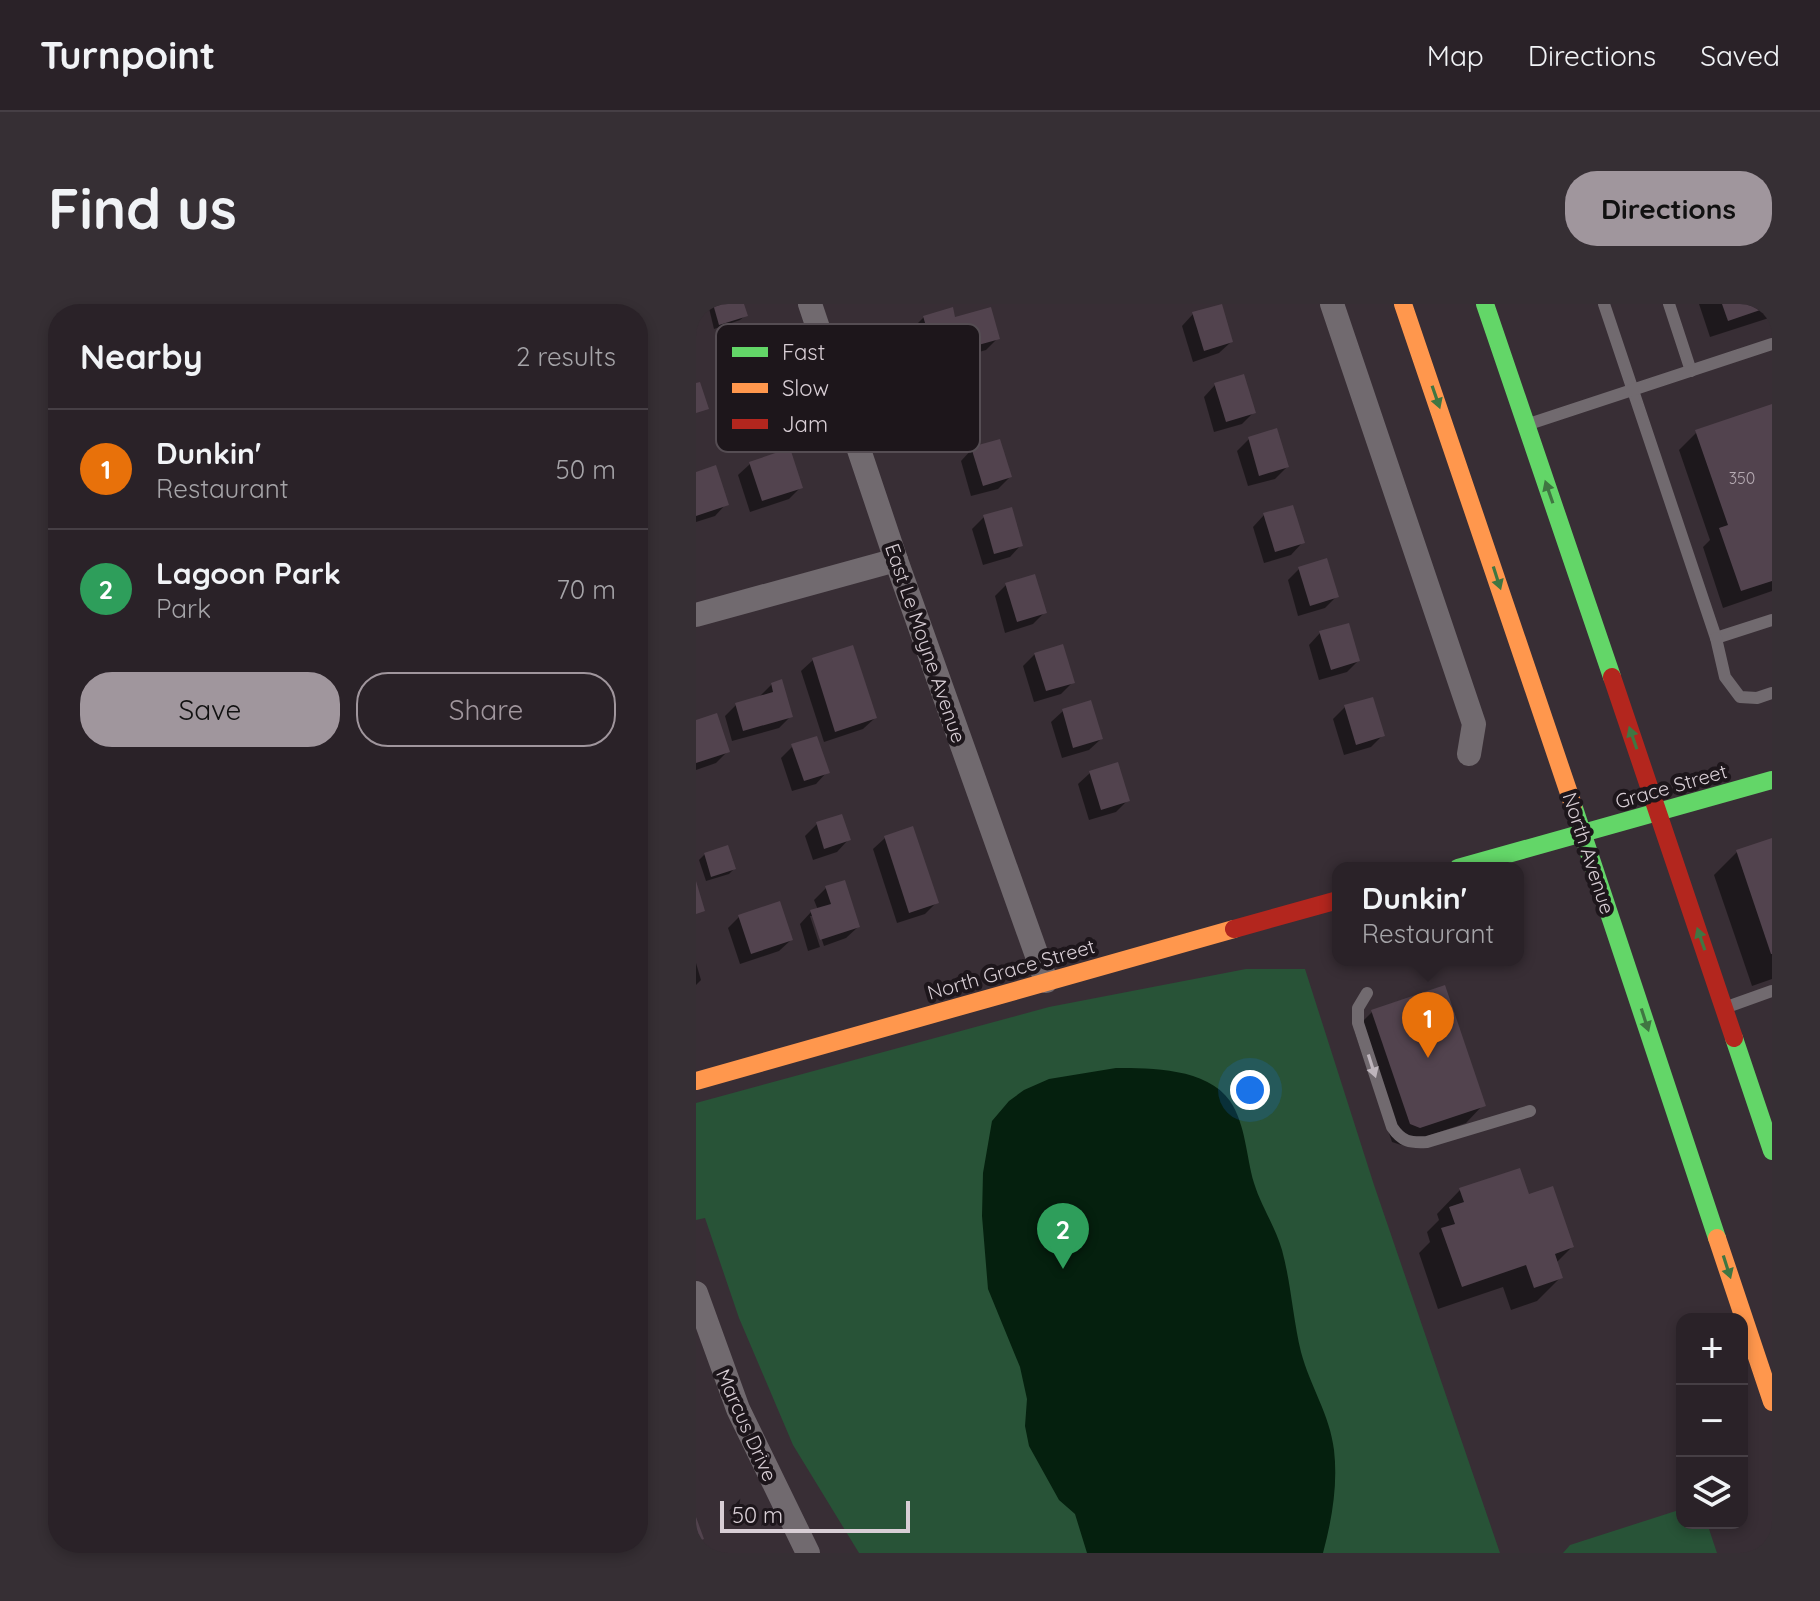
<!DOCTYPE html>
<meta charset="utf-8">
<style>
:root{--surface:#2a2228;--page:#362f34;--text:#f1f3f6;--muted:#a5a4a8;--line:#463f45;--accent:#a0969d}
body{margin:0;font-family:Quicksand,sans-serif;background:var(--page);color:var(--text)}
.controls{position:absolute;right:24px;bottom:24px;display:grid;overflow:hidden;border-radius:16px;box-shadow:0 4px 12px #0003}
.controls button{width:72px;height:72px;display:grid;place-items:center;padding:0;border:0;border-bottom:2px solid var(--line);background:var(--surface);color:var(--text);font:40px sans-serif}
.scale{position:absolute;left:24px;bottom:20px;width:190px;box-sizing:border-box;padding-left:8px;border:4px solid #d8ced5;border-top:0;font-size:22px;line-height:28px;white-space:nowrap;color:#d8ced5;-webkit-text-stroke:6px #1d161b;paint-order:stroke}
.you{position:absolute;left:554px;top:786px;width:28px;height:28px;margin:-20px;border:6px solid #fff;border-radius:50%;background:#1a73e8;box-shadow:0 0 0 12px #1a73e833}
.badge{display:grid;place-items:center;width:52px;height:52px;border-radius:50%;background:var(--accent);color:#fff;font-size:26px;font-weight:700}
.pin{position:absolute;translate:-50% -66px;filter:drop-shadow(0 2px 4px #0008)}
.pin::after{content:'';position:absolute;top:42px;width:28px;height:24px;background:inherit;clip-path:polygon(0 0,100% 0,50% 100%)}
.popup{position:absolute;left:636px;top:558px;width:192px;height:104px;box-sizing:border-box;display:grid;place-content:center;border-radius:16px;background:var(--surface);filter:drop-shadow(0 2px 6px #0005);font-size:26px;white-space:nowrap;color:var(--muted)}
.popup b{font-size:30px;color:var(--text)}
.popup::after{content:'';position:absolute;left:50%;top:100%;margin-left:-16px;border:16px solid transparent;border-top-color:var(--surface)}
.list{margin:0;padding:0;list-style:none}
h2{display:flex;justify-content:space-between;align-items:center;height:104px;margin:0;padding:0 32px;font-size:34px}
h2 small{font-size:26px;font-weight:400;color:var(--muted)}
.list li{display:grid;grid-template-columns:52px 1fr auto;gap:24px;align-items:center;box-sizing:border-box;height:120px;padding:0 32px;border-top:2px solid var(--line)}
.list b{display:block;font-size:30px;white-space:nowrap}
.list p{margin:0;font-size:26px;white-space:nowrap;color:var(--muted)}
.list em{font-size:26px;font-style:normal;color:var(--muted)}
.actions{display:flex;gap:16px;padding:24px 32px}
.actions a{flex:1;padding:18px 0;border:2px solid var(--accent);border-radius:32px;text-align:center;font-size:28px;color:var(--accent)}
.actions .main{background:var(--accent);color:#111}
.icon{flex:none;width:44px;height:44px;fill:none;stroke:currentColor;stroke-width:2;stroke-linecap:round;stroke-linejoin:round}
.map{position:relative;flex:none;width:1076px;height:1249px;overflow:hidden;border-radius:32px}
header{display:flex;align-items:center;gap:48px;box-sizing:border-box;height:112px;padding:0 40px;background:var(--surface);border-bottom:2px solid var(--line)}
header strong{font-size:38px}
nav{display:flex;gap:44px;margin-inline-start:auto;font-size:28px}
.intro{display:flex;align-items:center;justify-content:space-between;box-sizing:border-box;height:192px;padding:0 48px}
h1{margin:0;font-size:56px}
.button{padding:20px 36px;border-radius:32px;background:var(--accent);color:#111;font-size:28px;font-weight:700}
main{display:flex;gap:48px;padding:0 48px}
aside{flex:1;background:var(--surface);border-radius:32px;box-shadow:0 4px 12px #0003}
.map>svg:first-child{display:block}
</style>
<header>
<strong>Turnpoint</strong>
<nav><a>Map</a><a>Directions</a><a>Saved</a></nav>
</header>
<div class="intro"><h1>Find us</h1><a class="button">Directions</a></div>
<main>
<aside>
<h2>Nearby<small>2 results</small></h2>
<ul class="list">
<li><span class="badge" style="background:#e8710a">1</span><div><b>Dunkin'</b><p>Restaurant</p></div><em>50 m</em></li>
<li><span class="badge" style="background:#2e9e5b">2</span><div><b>Lagoon Park</b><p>Park</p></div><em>70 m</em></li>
</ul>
<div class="actions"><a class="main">Save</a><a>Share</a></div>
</aside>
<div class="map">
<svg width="1076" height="1249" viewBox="0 0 1076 1249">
<rect width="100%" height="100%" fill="#382e35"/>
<g fill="#285337">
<polygon points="550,665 609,665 678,881 804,1249 163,1249 97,1141 43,1014 9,914 0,916 0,799 353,703"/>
<polygon points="986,1205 986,1219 1011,1219 1021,1249 867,1249 874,1241"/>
</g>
<path fill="#05200e" d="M420,764C455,764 511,764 534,797C550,821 550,852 558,879C565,902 579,922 586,946C595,979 597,1015 605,1048C614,1082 634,1111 638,1146C642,1181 636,1215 627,1249H391L379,1210L363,1196L333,1142L329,1122L331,1095L324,1063L292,985L286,912L287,869L296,817L313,797L328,786L353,775Z"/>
<g fill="#0007">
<polygon points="12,0 46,0 50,11 44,16 18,25"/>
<polygon points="1003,0 1076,0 1076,13 1014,33"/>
<polygon points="497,10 535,38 523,49 497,58 486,22"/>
<polygon points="228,13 258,16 302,34 290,46 227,64 216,25"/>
<polygon points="519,81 557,109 546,120 518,128 508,93"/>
<polygon points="244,86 282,114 270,126 243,134 233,98"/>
<polygon points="1076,103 1076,287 1027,304 1007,243 1014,236 983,146 1001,128"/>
<polygon points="580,127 591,163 579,175 552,182 541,147 553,135"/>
<polygon points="276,145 314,173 302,185 275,192 265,157"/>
<polygon points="54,160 105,183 93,195 54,208 42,171"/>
<polygon points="0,170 30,200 19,212 0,218"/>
<polygon points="568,211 606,239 595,251 568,259 557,223"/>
<polygon points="288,213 325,241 314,253 287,261 276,225"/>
<polygon points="603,265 641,292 629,304 602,312 592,276"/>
<polygon points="310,281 348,309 337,320 309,329 299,292"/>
<polygon points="624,329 662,357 651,368 623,376 613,341"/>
<polygon points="339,350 377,378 365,390 338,398 327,362"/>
<polygon points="117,356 179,414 167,425 128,438 105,367"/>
<polygon points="76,380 95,412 83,424 36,437 29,412 40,401 64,392"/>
<polygon points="649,403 687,431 675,443 648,451 637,415"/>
<polygon points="367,407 405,435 393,446 366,454 355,418"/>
<polygon points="0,418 31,448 20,459 0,466"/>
<polygon points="97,442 131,468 120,480 96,487 85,454"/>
<polygon points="394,469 431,497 420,508 393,516 382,480"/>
<polygon points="121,520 152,536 141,548 117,556 109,532"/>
<polygon points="189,534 240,599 229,610 201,619 177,545"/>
<polygon points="1076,536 1076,675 1056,682 1018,571 1041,548"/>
<polygon points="9,550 38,565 33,570 10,577 3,556"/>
<polygon points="130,584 162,623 150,634 128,642 118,612 114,612 124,643 112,647 104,620 115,608 122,606 118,596"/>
<polygon points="44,612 95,636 83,647 44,660 32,624"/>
<polygon points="0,659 5,676 0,681"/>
<polygon points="676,708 787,801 770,819 705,841 696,838 658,726"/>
<polygon points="764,886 831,893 876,943 860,959 865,973 841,997 815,1006 807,983 742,1005 723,949 734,938 731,928 743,916 741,910"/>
</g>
<g fill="#52434e">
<polygon points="17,0 48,0 52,12 23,21"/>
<polygon points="526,0 537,38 508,47 496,8"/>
<polygon points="1026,0 1076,0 1076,2 1032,17"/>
<polygon points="257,3 259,13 295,3 304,35 239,53 227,12"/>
<polygon points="548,70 560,109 530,118 518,79"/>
<polygon points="273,76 284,115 255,124 243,84"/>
<polygon points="4,78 13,105 0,109 0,79"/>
<polygon points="1076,100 1076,277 1045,287 1023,224 1032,221 999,126"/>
<polygon points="581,124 593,163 563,172 552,133"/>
<polygon points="304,135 316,173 287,182 275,143"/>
<polygon points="94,144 107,184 66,197 53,158"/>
<polygon points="20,161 33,201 0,212 0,168"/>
<polygon points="597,201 609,239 579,248 567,209"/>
<polygon points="316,203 327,242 298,250 287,211"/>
<polygon points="631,254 643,293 614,302 602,263"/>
<polygon points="339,270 351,309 321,318 309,279"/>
<polygon points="653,319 664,357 635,366 623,327"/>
<polygon points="367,340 379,379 350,387 338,349"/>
<polygon points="157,341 181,414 139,428 116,354"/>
<polygon points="86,375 97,413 47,427 39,399 77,388 75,379"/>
<polygon points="677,393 689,432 660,441 648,401"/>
<polygon points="395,396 407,435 377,444 366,405"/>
<polygon points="21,409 34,448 0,459 0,416"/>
<polygon points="121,432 134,469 108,477 95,440"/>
<polygon points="422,458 434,497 405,506 393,467"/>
<polygon points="146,510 155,536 128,545 120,518"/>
<polygon points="217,522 243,599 213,609 188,532"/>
<polygon points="1076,534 1076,650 1075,650 1040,546"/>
<polygon points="32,541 40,565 15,573 8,549"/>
<polygon points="149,576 164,623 124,636 114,606 135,600 129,582"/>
<polygon points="0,577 9,607 0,610"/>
<polygon points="84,597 97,636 55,650 42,611"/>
<polygon points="749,681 790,802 724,824 714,820 675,706"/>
<polygon points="824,864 833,890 857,882 878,943 859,950 867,974 838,984 830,961 766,983 745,924 759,920 753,903 768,898 763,884"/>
<polygon points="0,1213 8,1235 0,1238"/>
</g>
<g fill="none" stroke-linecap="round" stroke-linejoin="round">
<g stroke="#716a6f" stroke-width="12">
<polyline points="908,0 1020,334 1076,316"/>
<polyline points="973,0 995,67"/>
<polyline points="833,120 1076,40"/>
<polyline points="1020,334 1029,373 1044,393 1061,394 1076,389"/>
<path d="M671,689L662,704V719L696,823C706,838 714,839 731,838L834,807"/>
<polyline points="1031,703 1076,687"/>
</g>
<g stroke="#716a6f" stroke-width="24">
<polyline points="114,0 200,256 350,677"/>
<polyline points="636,0 778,420 773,450"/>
<polyline points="0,311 200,256"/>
<polyline points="0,989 42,1105 112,1249"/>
</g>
<g stroke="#63d668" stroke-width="18">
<polyline points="789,0 916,373"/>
<polyline points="877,501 1021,934"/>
<polyline points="762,564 1076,476"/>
<polyline points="1038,734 1076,847"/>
</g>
<g stroke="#ff974d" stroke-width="18">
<polyline points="707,0 877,501"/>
<polyline points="0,777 538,625"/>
<polyline points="1021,934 1076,1098"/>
</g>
<g stroke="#b3261e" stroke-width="18">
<polyline points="916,373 1038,734"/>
<polyline points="538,625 642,596"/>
</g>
</g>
<defs><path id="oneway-solid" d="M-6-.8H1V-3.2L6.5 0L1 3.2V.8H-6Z" transform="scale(2)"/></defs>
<g fill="#407642">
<use href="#oneway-solid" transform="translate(740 93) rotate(71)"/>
<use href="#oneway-solid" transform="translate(853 188) rotate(-109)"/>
<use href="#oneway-solid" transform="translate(801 274) rotate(72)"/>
<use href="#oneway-solid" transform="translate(937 434) rotate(-109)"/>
<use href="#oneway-solid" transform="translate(1005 635) rotate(-109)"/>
<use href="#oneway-solid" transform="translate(949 716) rotate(72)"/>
<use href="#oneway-solid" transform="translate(1031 963) rotate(72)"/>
</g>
<use fill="#beb5bc" href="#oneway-solid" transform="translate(676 762) rotate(72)"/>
<g text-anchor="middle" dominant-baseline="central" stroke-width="8" stroke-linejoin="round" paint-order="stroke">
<g font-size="16" fill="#b6abb3">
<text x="1046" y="174">350</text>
</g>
<g font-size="20" fill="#d8ced5" stroke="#1d161b">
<text transform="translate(230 339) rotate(71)">East Le Moyne Avenue</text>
<text transform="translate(975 482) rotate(-16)">Grace Street</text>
<text transform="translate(893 549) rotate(72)">North Avenue</text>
<text transform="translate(315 665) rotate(-16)">North Grace Street</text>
<text transform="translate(51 1121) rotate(66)">Marcus Drive</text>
</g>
</g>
<rect x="20" y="20" width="264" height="128" rx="12" fill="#1d161b" stroke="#554d53" stroke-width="2"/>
<rect x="36" y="43" width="36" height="10" fill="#63d668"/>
<rect x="36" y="79" width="36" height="10" fill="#ff974d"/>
<rect x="36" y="115" width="36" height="10" fill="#b3261e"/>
<g font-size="22" fill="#d8ced5">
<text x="86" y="56">Fast</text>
<text x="86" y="92">Slow</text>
<text x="86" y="128">Jam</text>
</g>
</svg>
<div class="controls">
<button>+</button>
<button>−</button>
<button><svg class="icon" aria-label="layers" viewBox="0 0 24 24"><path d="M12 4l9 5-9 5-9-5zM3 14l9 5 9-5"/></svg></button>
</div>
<div class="scale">50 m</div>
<div class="you"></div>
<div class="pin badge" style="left:732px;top:754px;background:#e8710a">1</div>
<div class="popup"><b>Dunkin'</b>Restaurant</div>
<div class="pin badge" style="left:367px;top:965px;background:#2e9e5b">2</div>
</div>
</main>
